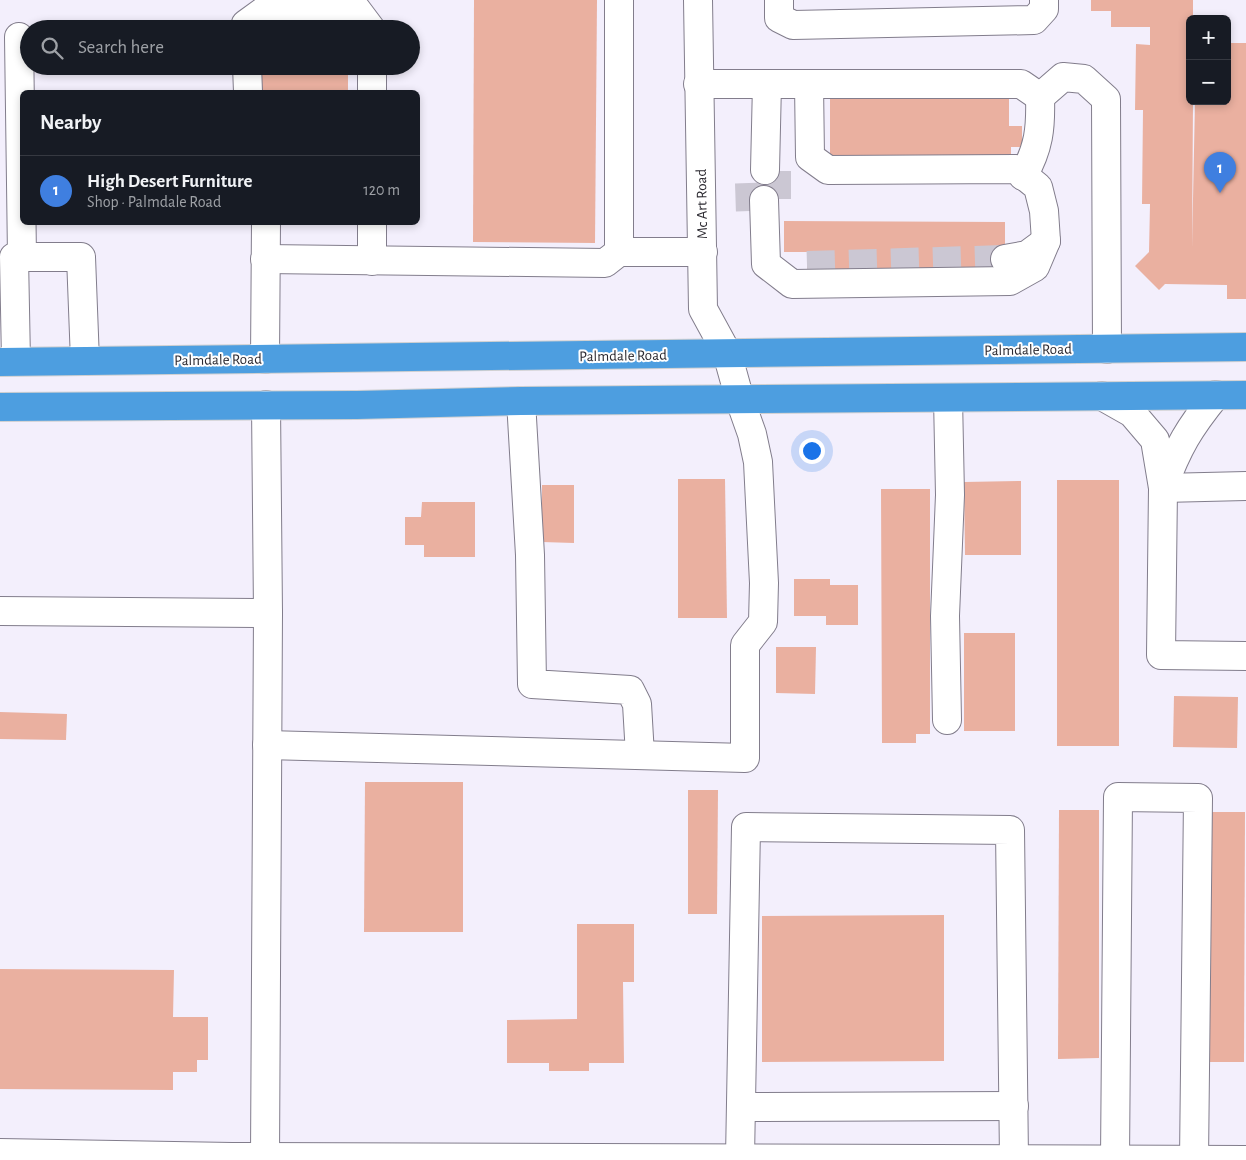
<!DOCTYPE html>
<meta charset="utf-8">
<style>
:root{--surface:#171b24;--page:#242831;--text:#f1f3f6;--muted:#9ea1a6;--line:#363941;--accent:#2563eb}
body{margin:0;font-family:"Alegreya Sans",sans-serif;background:var(--page);color:var(--text)}
.controls{position:absolute;right:15px;top:15px;display:grid;overflow:hidden;border-radius:8px;box-shadow:0 2px 8px #0003}
.controls button{width:45px;height:45px;display:grid;place-items:center;padding:0;border:0;border-bottom:1px solid var(--line);background:var(--surface);color:var(--text);font:25px sans-serif}
.you{position:absolute;left:811px;top:450px;width:18px;height:18px;margin:-12px;border:4px solid #fff;border-radius:50%;background:#1a73e8;box-shadow:0 0 0 8px #1a73e833}
.badge{display:grid;place-items:center;width:32px;height:32px;border-radius:50%;background:var(--accent);color:#fff;font-size:16px;font-weight:700}
.pin{position:absolute;translate:-50% -41px;filter:drop-shadow(0 1px 2px #0008)}
.pin::after{content:'';position:absolute;top:26px;width:18px;height:15px;background:inherit;clip-path:polygon(0 0,100% 0,50% 100%)}
.list{margin:0;padding:0;list-style:none}
h2{display:flex;justify-content:space-between;align-items:center;height:65px;margin:0;padding:0 20px;font-size:21px}
h2 small{font-size:16px;font-weight:400;color:var(--muted)}
.list li{display:grid;grid-template-columns:32px 1fr auto;gap:15px;align-items:center;box-sizing:border-box;height:70px;padding:0 20px;border-top:1px solid var(--line)}
.list b{display:block;font-size:19px;white-space:nowrap}
.list p{margin:0;font-size:16px;white-space:nowrap;color:var(--muted)}
.list em{font-size:16px;font-style:normal;color:var(--muted)}
.icon{flex:none;width:28px;height:28px;fill:none;stroke:currentColor;stroke-width:2;stroke-linecap:round;stroke-linejoin:round}
.map{position:relative;flex:none;width:1246px;height:1160px;overflow:hidden}
.search{position:absolute;background:var(--surface);box-shadow:0 2px 8px #0003;left:20px;top:20px;width:400px;height:55px;display:flex;align-items:center;gap:12px;box-sizing:border-box;padding:0 18px;border-radius:28px;color:var(--muted);font-size:19px}
.panel{position:absolute;background:var(--surface);box-shadow:0 2px 8px #0003;left:20px;top:90px;width:400px;height:135px;border-radius:8px}
.map>svg:first-child{display:block}
</style>
<div class="map">
<svg width="1246" height="1160" viewBox="0 0 1246 1160">
<rect width="100%" height="100%" fill="#f3effc"/>
<g fill="#eab0a0">
<polygon points="474,0 597,0 595,243 473,242"/>
<polygon points="1091,0 1193,0 1193,19 1190,19 1190,101 1193,101 1192,248 1195,101 1227,101 1227,43 1246,43 1246,299 1227,299 1227,285 1165,284 1159,290 1135,266 1149,252 1150,204 1142,204 1143,110 1135,110 1136,44 1150,45 1150,27 1111,27 1111,11 1091,11"/>
<polygon points="258,23 349,24 349,29 258,29"/>
<rect x="257" y="66" width="91" height="26"/>
<polygon points="1009,96 1009,126 1022,126 1022,147 1011,147 1011,155 830,157 830,98"/>
<polygon points="784,221 1005,222 1005,276 807,275 807,252 784,252"/>
<polygon points="678,479 725,479 727,618 678,618"/>
<rect x="1057" y="480" width="62" height="266"/>
<polygon points="1021,481 1021,555 965,555 964,482"/>
<polygon points="542,485 574,485 574,543 542,542"/>
<polygon points="881,489 930,489 930,734 916,734 916,743 882,743"/>
<polygon points="422,502 475,502 475,557 424,557 424,545 405,545 405,517 421,517"/>
<polygon points="794,579 830,579 830,585 858,585 858,625 826,625 826,616 794,616"/>
<rect x="964" y="633" width="51" height="98"/>
<polygon points="776,647 816,647 815,694 776,693"/>
<polygon points="1174,696 1238,697 1237,748 1173,747"/>
<polygon points="0,712 67,714 66,740 0,739"/>
<polygon points="365,782 463,782 463,932 364,932"/>
<polygon points="688,790 718,790 717,914 688,914"/>
<polygon points="1059,810 1099,810 1099,1058 1058,1059"/>
<polygon points="1206,812 1245,812 1244,1062 1204,1062"/>
<polygon points="944,915 944,1061 762,1062 762,916"/>
<polygon points="577,924 634,924 634,982 623,982 624,1063 589,1063 589,1071 549,1071 549,1063 507,1063 507,1020 577,1019"/>
<polygon points="0,969 174,970 173,1017 208,1017 208,1060 197,1060 197,1072 173,1072 173,1090 0,1089"/>
</g>
<g fill="none" stroke-linecap="round" stroke-linejoin="round">
<g stroke="#cbc7d3" stroke-width="28" stroke-dasharray="28 14" stroke-linecap="butt">
<polyline points="777,171 777,201"/>
<polyline points="749,183 750,213"/>
<polyline points="807,265 1005,259"/>
</g>
<defs>
<g id="minor">
<polyline points="779,0 779,18 793,25 1034,20 1044,9 1044,0"/>
<polyline points="247,29 246,24 268,8 356,9 371,29"/>
<polyline points="19,37 22,257"/>
<polyline points="247,66 248,92"/>
<polyline points="698,84 1021,84 1040,97"/>
<polyline points="372,92 372,66"/>
<polyline points="1040,97 1063,77 1084,79 1106,99 1107,349"/>
<polyline points="765,170 767,84"/>
<path d="M1023,176C1039,148 1041,128 1040,97"/>
<polyline points="764,200 766,264 792,284 1010,281 1035,267 1046,241 1044,211 1038,187 1016,169 828,170 810,157 809,84"/>
<polyline points="372,222 372,261"/>
<polyline points="619,252 619,0"/>
<polyline points="265,259 605,263 619,252 703,252"/>
<polyline points="1005,259 1027,255 1046,241"/>
<polyline points="265,359 266,222"/>
<polyline points="16,361 14,257 81,257 85,361"/>
<polyline points="1102,396 1132,413 1155,440 1163,488 1161,655 1246,656"/>
<polyline points="521,401 530,555 532,684 630,690 637,704 640,755"/>
<path d="M1163,487C1178,447 1189,428 1216,395"/>
<polyline points="1163,488 1246,486"/>
<polyline points="0,611 268,613"/>
<polyline points="947,720 945,616 950,495 948,398"/>
<polyline points="267,745 745,758 745,645 763,622 764,583 758,462 752,434 740,400 727,353 703,309 698,0"/>
<polyline points="741,1107 1014,1106"/>
<polyline points="0,1153 232,1157 1246,1160"/>
<polyline points="265,1157 268,613 266,405"/>
<polyline points="740,1158 746,827 1010,830 1014,1159"/>
<polyline points="1115,1159 1118,797 1198,798 1194,1160"/>
</g>
<g id="highway">
<polyline points="0,362 1246,347"/>
<polyline points="0,407 357,405 521,401 1246,395"/>
</g>
</defs>
<use href="#minor" stroke="#827d8c" stroke-width="30"/>
<use href="#highway" stroke="#d0d0d1" stroke-width="30"/>
<use href="#minor" stroke="#fff" stroke-width="28"/>
<use href="#highway" stroke="#4d9ee0" stroke-width="28"/>
</g>
<g text-anchor="middle" dominant-baseline="central" stroke-width="4" stroke-linejoin="round" paint-order="stroke">
<g font-size="15" fill="#2b2930" stroke="#fff">
<text transform="translate(702 204) rotate(-91)">Mc Art Road</text>
<text transform="translate(1028 350) rotate(-1)">Palmdale Road</text>
<text transform="translate(623 356) rotate(-1)">Palmdale Road</text>
<text transform="translate(218 360) rotate(-1)">Palmdale Road</text>
</g>
</g>
</svg>
<div class="controls">
<button>+</button>
<button>−</button>
</div>
<div class="you"></div>
<div class="pin badge" style="left:1220px;top:193px;background:#3f7fe0">1</div>
<div class="search"><svg class="icon" aria-label="search" viewBox="0 0 24 24"><circle cx="10" cy="10" r="6"/><path d="M15 15l6 6"/></svg>Search here</div>
<section class="panel">
<h2>Nearby<small></small></h2>
<ul class="list">
<li><span class="badge" style="background:#3f7fe0">1</span><div><b>High Desert Furniture</b><p>Shop · Palmdale Road</p></div><em>120 m</em></li>
</ul>
</section>
</div>
